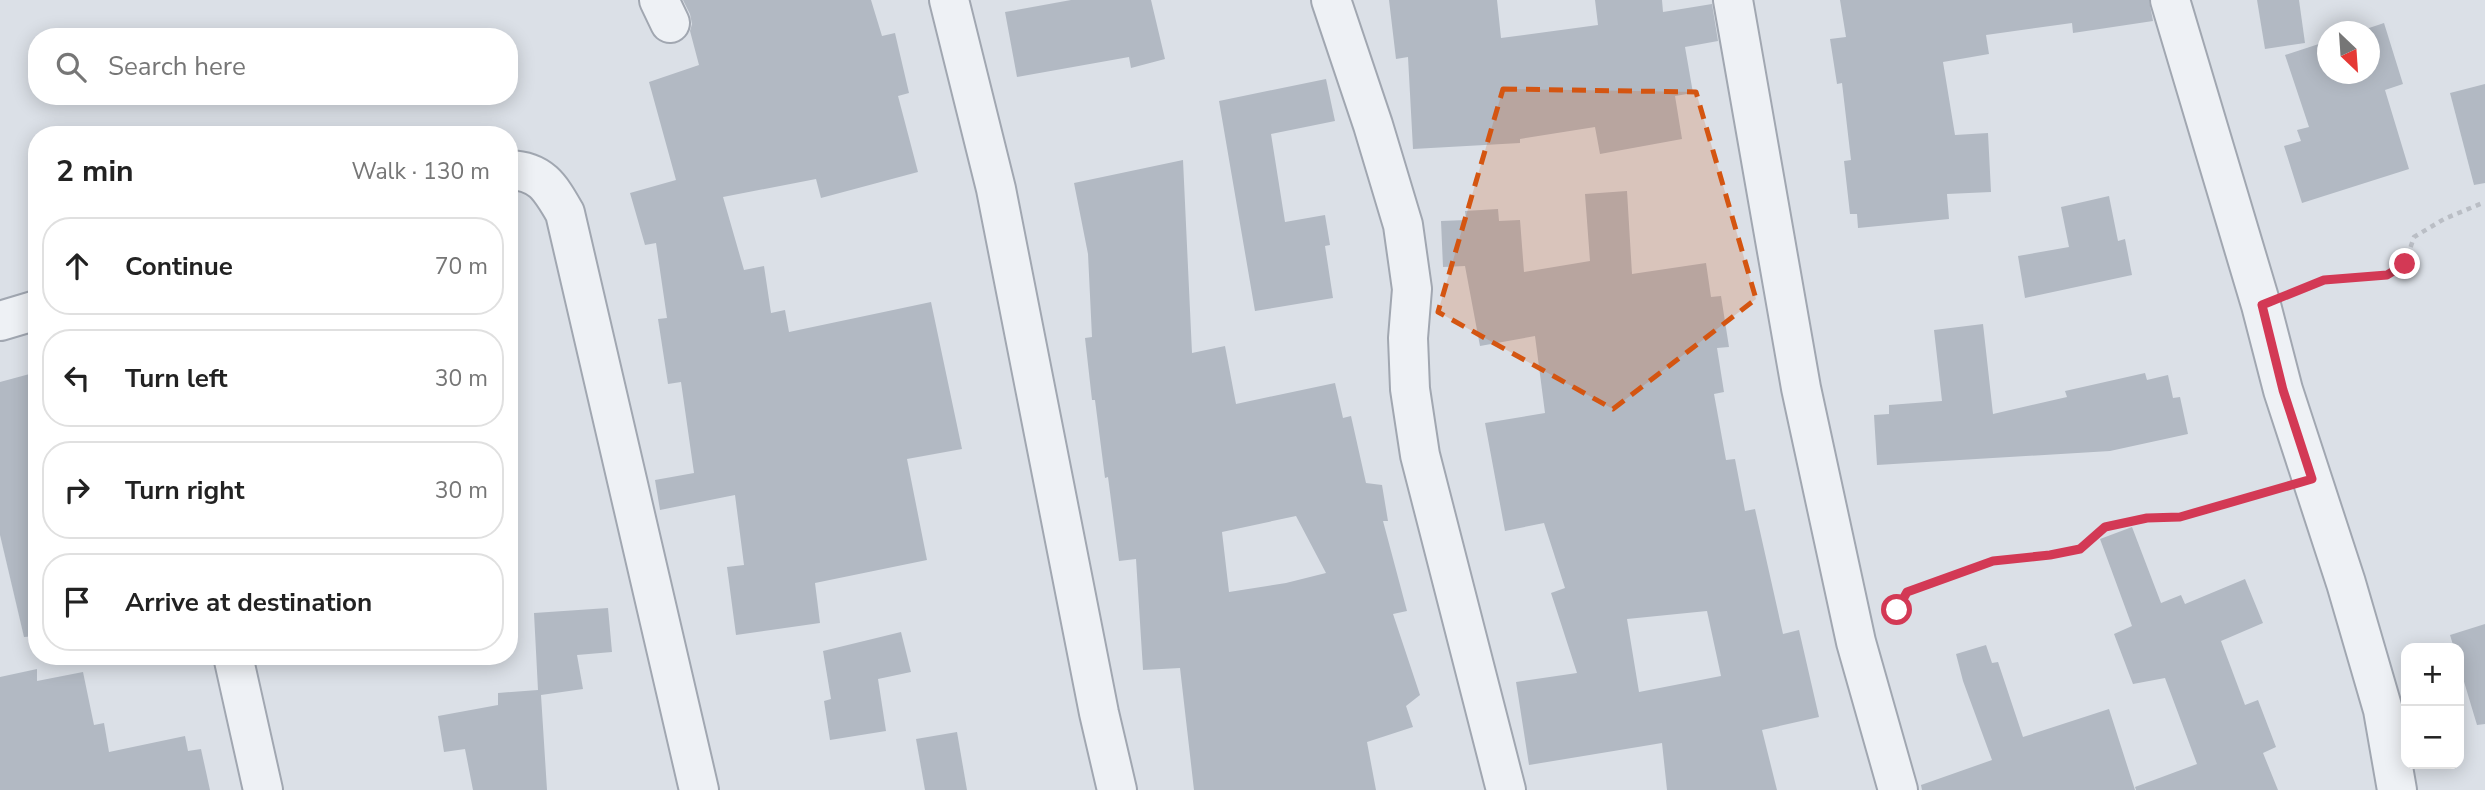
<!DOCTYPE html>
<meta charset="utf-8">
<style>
:root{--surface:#fff;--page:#f6f6f6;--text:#222;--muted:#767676;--line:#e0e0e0}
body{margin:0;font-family:"Nunito Sans",sans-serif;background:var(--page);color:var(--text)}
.controls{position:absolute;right:21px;bottom:21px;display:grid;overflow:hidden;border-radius:14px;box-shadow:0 4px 18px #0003}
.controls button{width:63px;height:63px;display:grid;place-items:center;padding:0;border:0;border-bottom:2px solid var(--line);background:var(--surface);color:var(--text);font:35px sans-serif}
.compass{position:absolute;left:2317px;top:21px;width:63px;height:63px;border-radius:50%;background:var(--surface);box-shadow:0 4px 18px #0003;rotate:155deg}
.stop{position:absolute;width:21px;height:21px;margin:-16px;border:5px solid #d33955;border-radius:50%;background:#fff}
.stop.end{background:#d33955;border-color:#fff;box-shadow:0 2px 7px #0008}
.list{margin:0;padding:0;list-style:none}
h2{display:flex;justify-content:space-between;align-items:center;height:91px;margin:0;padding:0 28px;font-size:30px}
h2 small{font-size:23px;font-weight:400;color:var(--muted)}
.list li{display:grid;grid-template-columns:46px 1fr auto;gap:21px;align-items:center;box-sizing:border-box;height:98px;margin:0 14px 14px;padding:0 14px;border:2px solid var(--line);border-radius:28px}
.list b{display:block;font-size:26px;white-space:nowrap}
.list em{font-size:23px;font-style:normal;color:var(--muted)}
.icon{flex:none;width:38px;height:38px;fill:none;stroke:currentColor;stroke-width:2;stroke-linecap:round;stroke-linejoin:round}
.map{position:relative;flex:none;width:2485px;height:790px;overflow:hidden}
.search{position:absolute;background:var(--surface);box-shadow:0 4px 18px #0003;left:28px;top:28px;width:490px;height:77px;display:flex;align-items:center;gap:18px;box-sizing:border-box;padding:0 24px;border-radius:28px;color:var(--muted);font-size:26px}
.panel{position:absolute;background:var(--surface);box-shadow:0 4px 18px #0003;left:28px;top:126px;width:490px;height:539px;border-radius:28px}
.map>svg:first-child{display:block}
</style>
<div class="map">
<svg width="2485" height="790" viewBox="0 0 2485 790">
<rect width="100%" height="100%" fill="#dbe0e7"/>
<g fill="#b2b9c3" fill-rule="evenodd">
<polygon points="683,0 871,0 882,36 895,33 909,93 898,96 918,172 821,198 816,179 723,197 744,270 764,266 771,313 785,310 789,332 931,302 962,449 907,459 927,560 815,583 820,623 736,635 727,567 744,565 735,495 660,510 655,480 694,473 681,382 668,384 658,319 667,318 656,243 645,245 630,193 676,180 649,82 699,65 690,31 692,24 690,14"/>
<polygon points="1071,0 1151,0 1165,59 1131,68 1129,57 1017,77 1005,12"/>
<polygon points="1389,0 1497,0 1501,38 1598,25 1595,0 1662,0 1663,12 1712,4 1718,41 1685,47 1693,93 1675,96 1682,139 1600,154 1595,127 1520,139 1520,143 1413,149 1408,57 1396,59"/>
<polygon points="1840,0 2149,0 2153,21 2073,33 2072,23 1986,35 1989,54 1943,62 1955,135 1988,133 1991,192 1947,194 1949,219 1858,228 1857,214 1850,214 1844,161 1851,160 1842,83 1837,84 1830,39 1846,37"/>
<polygon points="2257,0 2299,0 2305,43 2265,49"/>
<polygon points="2384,23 2403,84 2385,90 2409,169 2302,203 2284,146 2301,141 2297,130 2309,127 2285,55 2328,41 2328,74 2370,74 2370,32 2357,32"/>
<polygon points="1326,79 1335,121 1271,134 1285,222 1325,215 1330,245 1325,246 1333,298 1255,311 1219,101"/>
<polygon points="2485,84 2485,183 2474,185 2450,93"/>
<path d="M1183,160L1192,353L1225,346L1236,404L1335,383L1343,418L1351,416L1366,483L1382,485L1388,521H1383L1407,611L1393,614L1420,695L1406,706L1413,727L1367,742L1376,790H1194L1180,668L1143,670L1136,559L1119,561L1108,477L1105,478L1095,400H1092L1085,338L1092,337L1088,254L1074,183ZM1296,516L1326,573L1286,583L1229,592L1222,532Z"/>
<path d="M1627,191L1632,274L1706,263L1711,297L1721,296L1729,347L1717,348L1724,392L1714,394L1726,460L1735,459L1745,511L1755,509L1783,634L1799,630L1819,717L1762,730L1777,790H1667L1662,743L1529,765L1516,682L1577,673L1551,593L1565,588L1544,523L1505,531L1485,423L1545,413L1535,336L1480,346L1465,266L1443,267L1441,221L1466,220L1465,211L1498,209L1499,221L1520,220L1524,272L1590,261L1585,194ZM1707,611L1721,676L1639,692L1627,619Z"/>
<polygon points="2109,196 2118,241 2125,239 2132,275 2025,298 2018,256 2069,247 2061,207"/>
<polygon points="1983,324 1993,414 2067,397 2065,391 2145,373 2147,380 2168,375 2173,398 2180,397 2188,434 2110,451 1877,465 1874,415 1889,414 1889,405 1942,401 1934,330"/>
<polygon points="37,372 37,636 24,637 0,535 0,382"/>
<polygon points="2132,527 2161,603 2181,595 2185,604 2245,579 2263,623 2221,641 2245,705 2258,700 2276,747 2263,753 2278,790 2136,790 2135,787 2197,764 2165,678 2133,684 2114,634 2132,626 2100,539"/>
<polygon points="608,608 612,652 577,655 583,689 541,695 547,790 473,790 465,749 444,752 438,716 498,705 498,693 538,690 534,613"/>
<polygon points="2485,624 2485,724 2477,725 2459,665 2459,648 2454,648 2450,635"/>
<polygon points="901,632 911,672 878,679 886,731 830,740 824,701 831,699 823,651"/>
<polygon points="1986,645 1992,663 1998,662 2023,737 2109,709 2135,790 1922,790 1921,785 1992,760 1963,681 1956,654"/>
<polygon points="37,669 37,681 83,672 94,725 104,723 109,752 185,736 188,751 201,749 210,790 0,790 0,677"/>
<polygon points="957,732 967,790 925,790 916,739"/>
</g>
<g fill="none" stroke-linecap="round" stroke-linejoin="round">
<defs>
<g id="minor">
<polyline points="659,0 670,23"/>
<polyline points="949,0 996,189 1099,713 1117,790"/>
<polyline points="1331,0 1373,125 1403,225 1412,289 1408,338 1410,389 1420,455 1506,790"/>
<polyline points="1733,0 1801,388 1856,642 1898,790"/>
<polyline points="2170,0 2261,305 2283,390 2346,583 2383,710 2397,790"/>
<path d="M509,170C541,171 550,187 565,213L699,790"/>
<polyline points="0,321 37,310"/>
<polyline points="233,656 263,790"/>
</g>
</defs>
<use href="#minor" stroke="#a1a7b1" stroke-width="42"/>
<g stroke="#babec5" stroke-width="4.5" stroke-dasharray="5 5" stroke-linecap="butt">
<polyline points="2298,290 2324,280 2387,275 2405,264 2414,237 2444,219 2485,202"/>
<polyline points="1890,615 1897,610 1907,592 1993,561 2050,555 2080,549 2105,527 2147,518 2180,517 2273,490"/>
</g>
<use href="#minor" stroke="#eef1f5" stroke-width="38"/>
</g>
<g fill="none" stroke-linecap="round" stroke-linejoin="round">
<polyline stroke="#d33955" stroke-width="9" points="1897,610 1907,592 1993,561 2050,555 2080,549 2105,527 2147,518 2180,517 2312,479 2283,390 2262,305 2324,280 2387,275 2405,264"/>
</g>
<path fill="#d45511" fill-opacity="0.2" stroke="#d45511" stroke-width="5" stroke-dasharray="14 9" stroke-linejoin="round" d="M1503,89L1696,92L1756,299L1613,409L1438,312Z"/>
</svg>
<div class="controls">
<button>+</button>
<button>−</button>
</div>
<svg class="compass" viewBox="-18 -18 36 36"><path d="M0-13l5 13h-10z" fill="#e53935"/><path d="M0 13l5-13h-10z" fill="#767676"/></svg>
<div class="stop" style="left:1897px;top:610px"></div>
<div class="stop end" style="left:2405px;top:264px"></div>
<div class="search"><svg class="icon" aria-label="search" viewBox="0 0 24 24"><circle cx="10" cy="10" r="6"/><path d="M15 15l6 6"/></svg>Search here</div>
<section class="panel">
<h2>2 min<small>Walk · 130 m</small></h2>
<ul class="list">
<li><svg class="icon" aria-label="ahead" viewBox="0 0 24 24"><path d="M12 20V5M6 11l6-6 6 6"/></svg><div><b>Continue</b></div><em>70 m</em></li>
<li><svg class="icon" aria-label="left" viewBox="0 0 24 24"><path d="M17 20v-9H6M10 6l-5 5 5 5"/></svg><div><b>Turn left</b></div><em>30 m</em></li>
<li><svg class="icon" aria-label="right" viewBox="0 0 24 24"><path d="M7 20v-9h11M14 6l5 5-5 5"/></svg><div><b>Turn right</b></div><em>30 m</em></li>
<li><svg class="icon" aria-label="arrive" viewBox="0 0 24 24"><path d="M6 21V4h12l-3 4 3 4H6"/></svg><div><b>Arrive at destination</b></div></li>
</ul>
</section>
</div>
